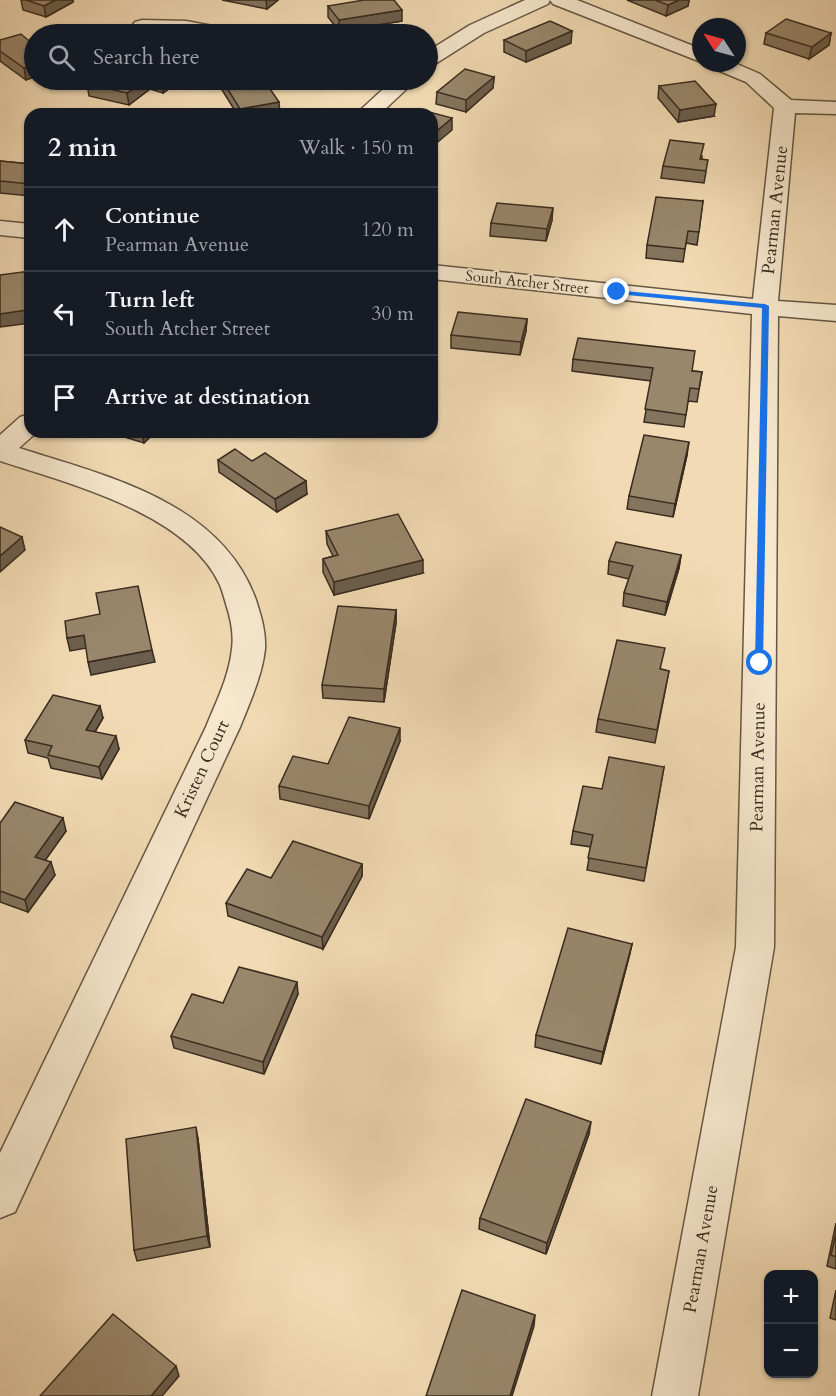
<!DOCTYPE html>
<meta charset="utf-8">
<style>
:root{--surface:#171b24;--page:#20242c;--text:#f1f3f6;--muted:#9ea1a6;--line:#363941}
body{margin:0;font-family:Cardo,serif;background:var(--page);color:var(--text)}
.controls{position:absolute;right:18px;bottom:18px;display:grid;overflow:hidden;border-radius:12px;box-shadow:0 2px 4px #0004}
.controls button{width:54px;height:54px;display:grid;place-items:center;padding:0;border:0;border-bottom:2px solid var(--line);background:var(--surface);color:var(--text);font:30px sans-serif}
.compass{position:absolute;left:692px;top:18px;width:54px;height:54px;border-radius:50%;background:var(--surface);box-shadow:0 2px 4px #0004;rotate:306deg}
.stop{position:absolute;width:18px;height:18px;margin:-14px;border:4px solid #1a73e8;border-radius:50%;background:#fff}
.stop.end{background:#1a73e8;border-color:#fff;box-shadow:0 2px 6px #0008}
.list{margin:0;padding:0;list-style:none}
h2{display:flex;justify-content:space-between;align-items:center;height:78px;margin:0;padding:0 24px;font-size:26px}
h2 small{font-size:20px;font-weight:400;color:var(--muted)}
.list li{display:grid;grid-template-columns:39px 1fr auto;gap:18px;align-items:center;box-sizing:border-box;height:84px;padding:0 24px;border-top:2px solid var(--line)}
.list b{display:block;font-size:22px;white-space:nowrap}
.list p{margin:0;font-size:20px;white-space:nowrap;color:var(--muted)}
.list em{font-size:20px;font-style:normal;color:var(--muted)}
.icon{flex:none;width:33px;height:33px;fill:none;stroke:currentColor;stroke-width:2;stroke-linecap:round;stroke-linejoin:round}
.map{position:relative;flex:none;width:836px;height:1396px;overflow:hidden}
.search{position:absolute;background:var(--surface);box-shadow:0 2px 4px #0004;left:24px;top:24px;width:414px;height:66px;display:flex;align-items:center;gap:15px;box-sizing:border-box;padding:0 21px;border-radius:33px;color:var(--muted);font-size:22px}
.panel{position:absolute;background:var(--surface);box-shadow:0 2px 4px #0004;left:24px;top:108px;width:414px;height:330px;border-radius:18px}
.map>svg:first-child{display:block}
</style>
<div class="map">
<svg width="836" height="1396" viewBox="0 0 836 1396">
<rect width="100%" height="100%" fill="#f2dbb4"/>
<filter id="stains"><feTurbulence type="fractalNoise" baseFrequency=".00333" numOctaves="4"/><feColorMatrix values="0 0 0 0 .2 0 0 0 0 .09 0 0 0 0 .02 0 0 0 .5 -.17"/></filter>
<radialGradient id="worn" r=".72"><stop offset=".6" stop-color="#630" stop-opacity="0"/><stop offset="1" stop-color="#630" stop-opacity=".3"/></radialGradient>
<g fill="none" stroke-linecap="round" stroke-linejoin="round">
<defs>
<g id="minor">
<polygon points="525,0 577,0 701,49 701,62 553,4 550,0 548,4 484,33 435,64 428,66 428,51 470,25"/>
<polygon points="142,20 186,21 234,30 237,34 195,34 135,30 132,26 135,22"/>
<polygon points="707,63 735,63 760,74 791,100 836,102 836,114 795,113 778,301 836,305 836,321 778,316 774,947 698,1396 652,1396 736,947 752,314 432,279 432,265 753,299 774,108 746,82 710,67"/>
<polygon points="393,80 416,80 380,114 356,114"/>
<polygon points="0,221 30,224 30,238 0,235"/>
<path d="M30,414V432H37L19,448C107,476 221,502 256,600C261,616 266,631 265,649C262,676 250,702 240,727L15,1212L0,1218V1153L206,727C216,702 229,677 232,649C234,634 231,619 226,604C224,597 222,589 219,583C186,513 68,483 0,461V435L20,417Z"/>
</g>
</defs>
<use href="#minor" stroke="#665744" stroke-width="3"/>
<use href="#minor" fill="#f7e8ce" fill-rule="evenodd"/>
</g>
<g fill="#84745d" stroke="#382b1f" stroke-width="1.5">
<polygon points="21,0 73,0 73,2 46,17 23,10"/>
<polygon points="222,0 278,0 267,9"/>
<polygon points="627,0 689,0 688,6 666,16"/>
<polygon points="328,6 402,21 339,31 328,17"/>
<polygon points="766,33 831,33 829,45 809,59 764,44"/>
<polygon points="0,40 34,45 34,77 26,80 0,61"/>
<polygon points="504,40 571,43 526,62 504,52"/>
<polygon points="494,77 493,88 466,112 436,104 437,92"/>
<polygon points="93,80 178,80 178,82 163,93 150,89 129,105 89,96 87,84"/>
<polygon points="219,80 264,80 280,114 237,114 219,85"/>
<polygon points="659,86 714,116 678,122 658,98"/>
<polygon points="702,156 702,159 706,172 704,183 661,178 663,166"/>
<polygon points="0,161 30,164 30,196 0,193"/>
<polygon points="703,201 697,245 686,243 683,262 646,258 647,245"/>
<polygon points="552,220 546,241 490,236 491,223"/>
<polygon points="527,319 526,331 520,355 451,348 451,335"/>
<polygon points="573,359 702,372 697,402 688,401 684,427 644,422 651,381 572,371"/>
<polygon points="123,432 155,432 144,443 124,437"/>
<polygon points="687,455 673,517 627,509 629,496"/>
<polygon points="218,460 252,461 307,494 277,512 219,472"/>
<polygon points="326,531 423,573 334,595 323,572 323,559 333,556 327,544"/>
<polygon points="681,555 679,568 665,615 623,606 624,593 629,579 608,574 609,561"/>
<polygon points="396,610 396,623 384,702 323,698 322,685"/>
<polygon points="661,669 669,671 655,743 596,732 598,719"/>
<polygon points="103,718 95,732 119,749 102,779 51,768 48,758 28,753 25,740"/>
<polygon points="400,741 369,819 280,799 279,786 328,764"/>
<polygon points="664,767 644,881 587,870 591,847 571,844 573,831"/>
<polygon points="0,823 66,831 45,860 55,875 28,912 0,902"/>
<polygon points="362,864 362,876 323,949 228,916 226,903 271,878"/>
<polygon points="632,944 629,957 601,1064 535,1047 536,1035"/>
<polygon points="298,994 264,1074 174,1048 171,1036 223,1003"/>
<polygon points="589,1134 546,1254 479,1229 480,1218"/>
<polygon points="198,1139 210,1247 137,1261 134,1250"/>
<polygon points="836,1223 836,1269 827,1266"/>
<polygon points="836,1290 836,1320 830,1318"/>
</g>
<g fill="#6b5e4c" stroke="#382b1f" stroke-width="1.5">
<polygon points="55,0 73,0 73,2 46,17 44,6"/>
<polygon points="266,0 278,0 267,9"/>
<polygon points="679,0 689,0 688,6 666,16 668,5"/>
<polygon points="402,10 402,21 339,31 339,20"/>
<polygon points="572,31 571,43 526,62 526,51"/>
<polygon points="831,33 829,45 809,59 812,47"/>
<polygon points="34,65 34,77 26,80 24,68"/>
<polygon points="494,77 493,88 466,112 466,100"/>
<polygon points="146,80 148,80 150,89 129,105 127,93"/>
<polygon points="164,80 178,80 178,82 163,93 162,81"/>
<polygon points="279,102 280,114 241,114 240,109"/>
<polygon points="716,104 714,116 678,122 680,110"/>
<polygon points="452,118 452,130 432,147 432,135"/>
<polygon points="553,208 552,220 546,241 547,229"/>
<polygon points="26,296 30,296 30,309 28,309 30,323 0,327 0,314"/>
<polygon points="527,319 526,331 520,355 521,342"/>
<polygon points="142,432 155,432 144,443"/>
<polygon points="689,442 687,455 673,517 675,504"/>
<polygon points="306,481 307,494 277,512 275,499"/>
<polygon points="22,537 25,550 0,572 0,556"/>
<polygon points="681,555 679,568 665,615 667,602"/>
<polygon points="423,560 423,573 334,595 334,582"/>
<polygon points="396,610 396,623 384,702 384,689"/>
<polygon points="84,635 87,648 70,651 67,638"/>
<polygon points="152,650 155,662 91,675 88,662"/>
<polygon points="100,706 103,718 89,742 86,730"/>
<polygon points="400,728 400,741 369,819 369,806"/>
<polygon points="116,736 119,749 102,779 99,767"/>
<polygon points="63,818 66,831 39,869 35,857"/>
<polygon points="51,862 55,875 28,912 25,900"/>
<polygon points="362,864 362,876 323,949 322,937"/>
<polygon points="632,944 629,957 601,1064 603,1052"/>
<polygon points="297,982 298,994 264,1074 263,1062"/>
<polygon points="591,1122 589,1134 546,1254 547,1243"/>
<polygon points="196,1127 198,1139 210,1247 207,1236"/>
<polygon points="535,1315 534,1326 512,1396 510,1396"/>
<polygon points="176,1366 179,1376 162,1396 151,1396"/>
</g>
<g fill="#99876c" stroke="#382b1f" stroke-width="1.5">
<polygon points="26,0 55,0 44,6"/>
<polygon points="364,0 394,0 402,10 339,20 328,6"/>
<polygon points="655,0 679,0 668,5"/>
<polygon points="786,19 831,33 812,47 766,33"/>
<polygon points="550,21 572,31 526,51 504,40"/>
<polygon points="21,34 34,45 34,65 24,68 0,51 0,40"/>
<polygon points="465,69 494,77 466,100 437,92"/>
<polygon points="93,80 146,80 127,93 87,84"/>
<polygon points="222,80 264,80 279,102 240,109"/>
<polygon points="695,81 716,104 680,110 659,86"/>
<polygon points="418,109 452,118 432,135 432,114 411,114"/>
<polygon points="670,140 704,144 700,159 708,160 706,171 663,166"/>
<polygon points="0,161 30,164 30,184 0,181"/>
<polygon points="656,197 703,201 699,232 688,231 685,249 647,245"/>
<polygon points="497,203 553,208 547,229 491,223"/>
<polygon points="30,271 30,296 26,296 27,310 0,314 0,275"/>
<polygon points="458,312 527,319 521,342 451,335"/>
<polygon points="578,338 695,351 692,371 702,372 699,389 690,388 686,415 645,409 653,368 573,359"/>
<polygon points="644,435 689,442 675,504 629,496"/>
<polygon points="235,449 252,461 265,453 306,481 275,499 218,460"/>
<polygon points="398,514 423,560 334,582 323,559 338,555 326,531"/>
<polygon points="0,527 22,537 0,556"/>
<polygon points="616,542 681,555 667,602 624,593 633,566 609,561"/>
<polygon points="138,586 152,650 88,662 84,635 67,638 65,621 100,614 96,593"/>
<polygon points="338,606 396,610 384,689 322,685"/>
<polygon points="617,640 665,648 660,669 669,671 657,730 598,719"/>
<polygon points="53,695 100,706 86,730 116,736 99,767 48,755 52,746 25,740"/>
<polygon points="349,717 400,728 369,806 279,786 293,756 328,764"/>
<polygon points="609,757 664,767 646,868 588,858 593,835 573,831 583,786 602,789"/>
<polygon points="15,802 63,818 35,857 51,862 25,900 0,891 0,823"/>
<polygon points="293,841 362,864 322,937 226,903 247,869 271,878"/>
<polygon points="568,928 632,944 603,1052 536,1035"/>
<polygon points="239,967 297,982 263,1062 171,1036 192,994 223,1003"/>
<polygon points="526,1099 591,1122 547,1243 480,1218"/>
<polygon points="196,1127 207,1236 134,1250 126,1139"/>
<polygon points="836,1234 836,1257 831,1255"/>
<polygon points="462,1290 535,1315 510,1396 426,1396"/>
<polygon points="113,1314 176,1366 151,1396 40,1396"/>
</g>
<polygon fill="#1a73e8" points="614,290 765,304 769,306 763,665 756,665 755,663 762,308 617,294"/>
<g text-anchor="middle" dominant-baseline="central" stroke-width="4.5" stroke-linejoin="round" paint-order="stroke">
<g font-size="15" fill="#382b1f" stroke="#f7e8ce">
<text transform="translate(527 282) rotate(6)">South Atcher Street</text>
</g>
<g font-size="18" fill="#382b1f" stroke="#f7e8ce">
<text transform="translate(775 210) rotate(-84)">Pearman Avenue</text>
<text transform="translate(758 767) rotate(-89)">Pearman Avenue</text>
<text transform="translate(202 769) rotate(-65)">Kristen Court</text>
<text transform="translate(701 1249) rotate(-80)">Pearman Avenue</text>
</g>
</g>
<rect width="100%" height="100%" filter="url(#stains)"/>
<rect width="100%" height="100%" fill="url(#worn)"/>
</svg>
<div class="controls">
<button>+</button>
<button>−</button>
</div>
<svg class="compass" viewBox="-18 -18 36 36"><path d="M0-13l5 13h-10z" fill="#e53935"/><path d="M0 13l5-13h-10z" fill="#9ea1a6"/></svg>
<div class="stop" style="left:760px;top:663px"></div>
<div class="stop end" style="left:617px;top:292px"></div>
<div class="search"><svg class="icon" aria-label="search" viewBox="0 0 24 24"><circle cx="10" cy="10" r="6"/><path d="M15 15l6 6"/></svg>Search here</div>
<section class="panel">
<h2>2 min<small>Walk · 150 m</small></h2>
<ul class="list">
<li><svg class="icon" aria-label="ahead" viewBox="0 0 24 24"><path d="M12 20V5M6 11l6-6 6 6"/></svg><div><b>Continue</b><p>Pearman Avenue</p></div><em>120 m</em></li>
<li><svg class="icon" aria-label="left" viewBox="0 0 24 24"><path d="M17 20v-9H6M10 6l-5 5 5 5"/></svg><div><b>Turn left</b><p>South Atcher Street</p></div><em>30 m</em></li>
<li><svg class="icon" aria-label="arrive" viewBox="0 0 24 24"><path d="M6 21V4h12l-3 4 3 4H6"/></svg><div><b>Arrive at destination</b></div></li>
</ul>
</section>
</div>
